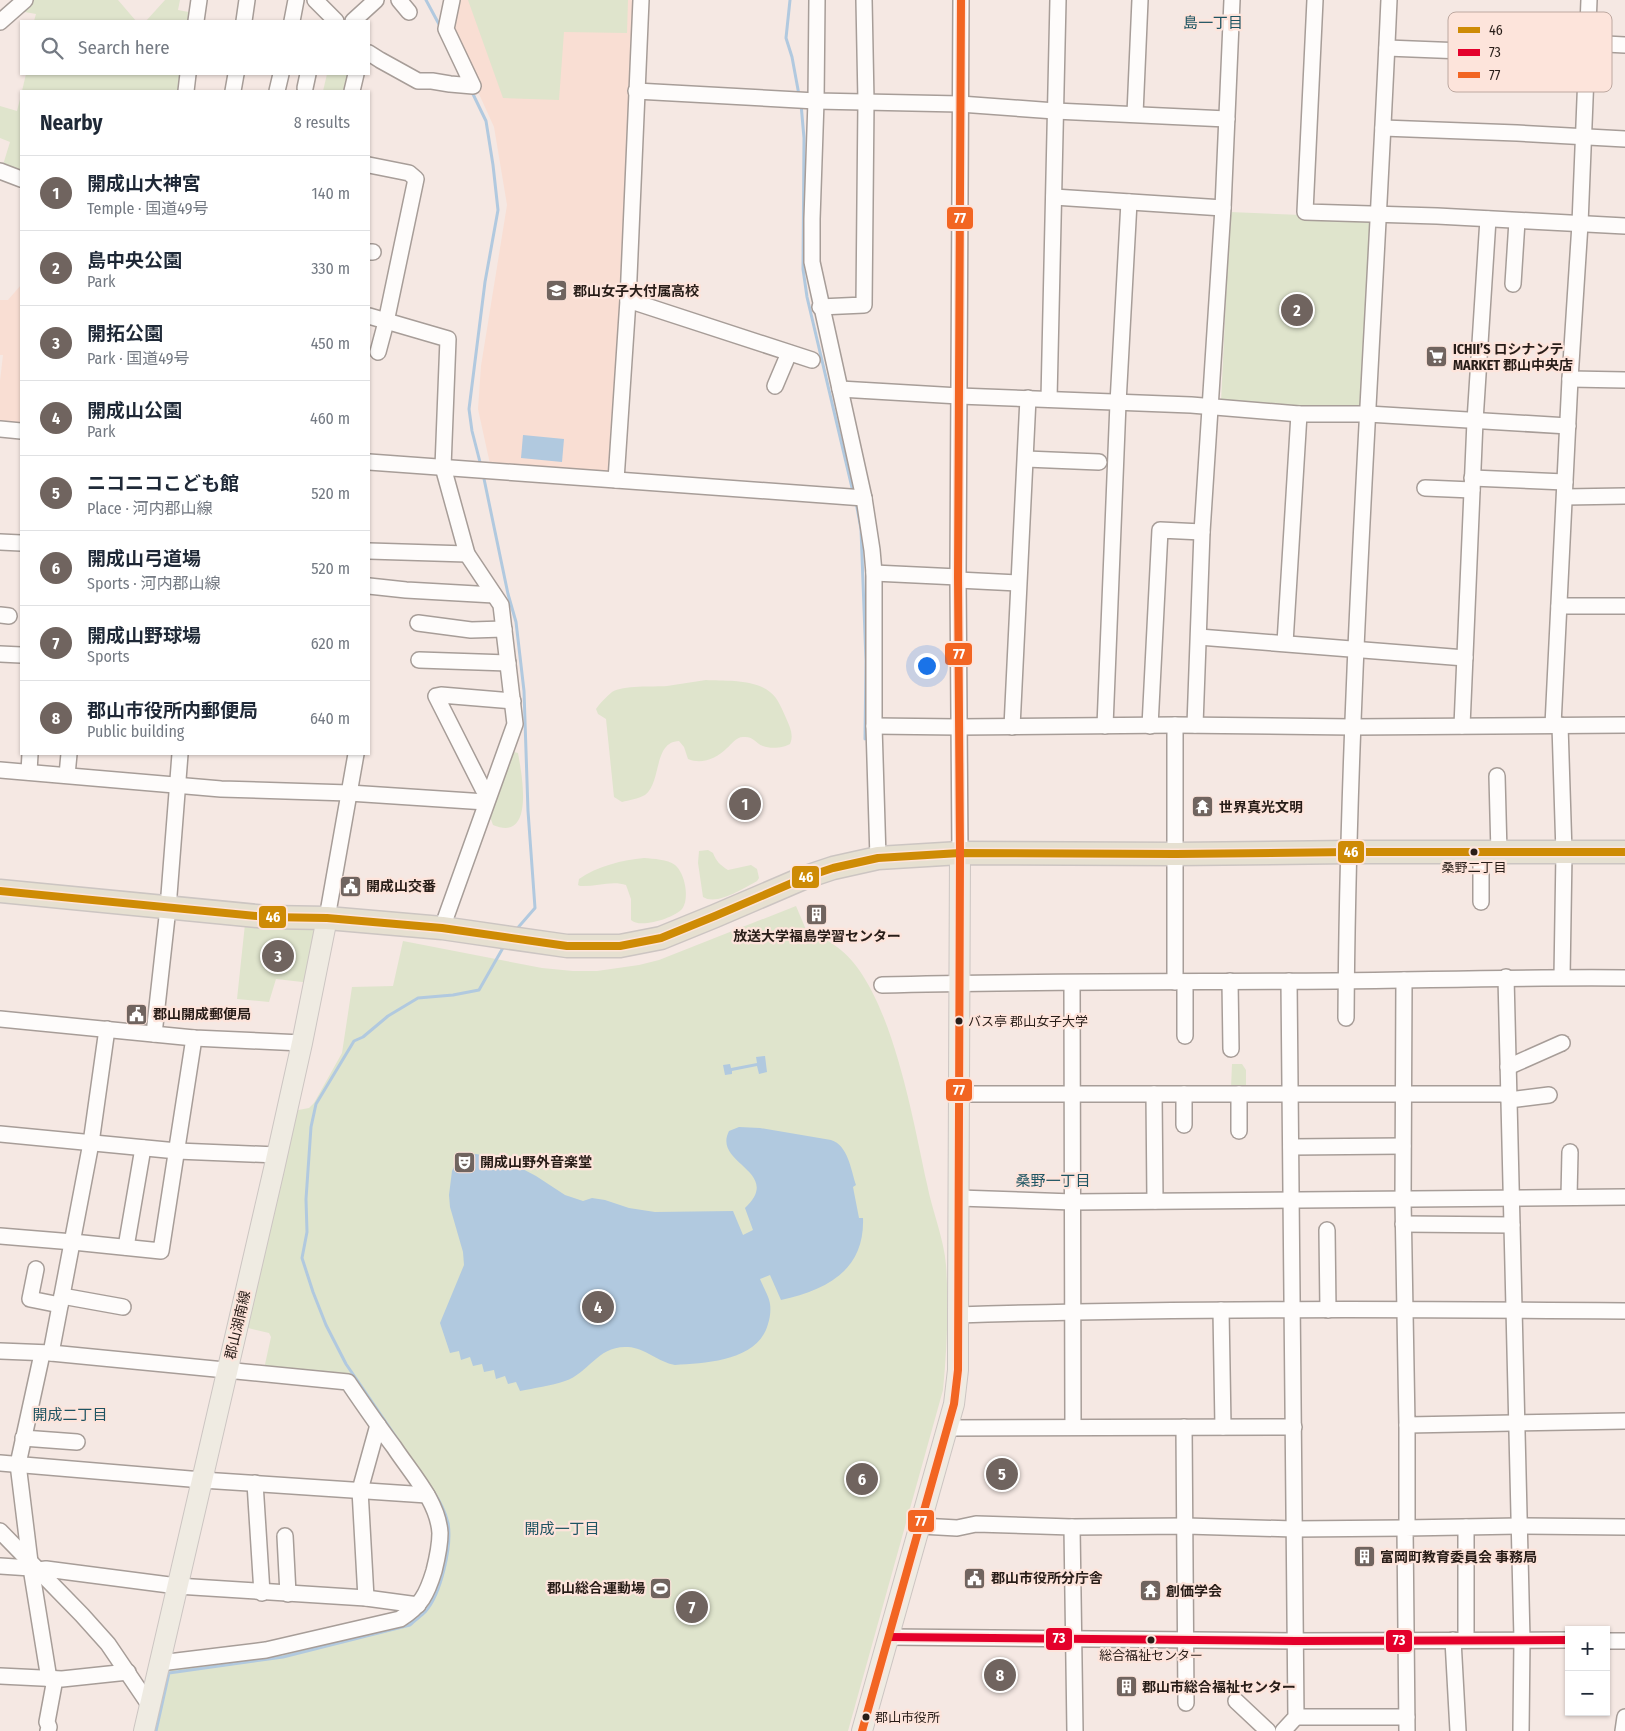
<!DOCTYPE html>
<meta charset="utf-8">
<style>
:root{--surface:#fff;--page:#f2f2f3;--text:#1f2937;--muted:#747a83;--line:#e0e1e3;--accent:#70645f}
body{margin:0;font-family:"Fira Sans Condensed","Noto Sans JP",sans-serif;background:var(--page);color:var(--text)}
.controls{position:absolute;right:15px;bottom:15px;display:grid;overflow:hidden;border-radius:0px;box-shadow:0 1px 4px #0004}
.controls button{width:45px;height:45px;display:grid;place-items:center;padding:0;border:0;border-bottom:1px solid var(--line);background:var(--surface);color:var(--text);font:25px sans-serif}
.you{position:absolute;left:926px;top:665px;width:18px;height:18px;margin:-12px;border:4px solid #fff;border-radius:50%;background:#1a73e8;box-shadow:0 0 0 8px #1a73e833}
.badge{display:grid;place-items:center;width:32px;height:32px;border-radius:50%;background:var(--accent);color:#fff;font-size:16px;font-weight:700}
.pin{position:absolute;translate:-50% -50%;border:2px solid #fff;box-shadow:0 1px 5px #0006}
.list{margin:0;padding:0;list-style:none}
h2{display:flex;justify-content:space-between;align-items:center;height:65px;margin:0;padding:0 20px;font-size:21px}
h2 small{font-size:16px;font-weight:400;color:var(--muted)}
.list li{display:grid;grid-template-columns:32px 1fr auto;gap:15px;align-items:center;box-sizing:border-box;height:75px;padding:0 20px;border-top:1px solid var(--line)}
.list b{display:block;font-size:19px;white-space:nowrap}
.list p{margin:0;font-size:16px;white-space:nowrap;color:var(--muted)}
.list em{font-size:16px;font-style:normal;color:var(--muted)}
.icon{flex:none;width:28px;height:28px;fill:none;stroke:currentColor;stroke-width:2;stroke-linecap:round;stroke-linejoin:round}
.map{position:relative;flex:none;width:1625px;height:1731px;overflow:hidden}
.search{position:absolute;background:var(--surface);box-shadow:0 1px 4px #0004;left:20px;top:20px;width:350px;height:55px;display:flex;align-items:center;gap:12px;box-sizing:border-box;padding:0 18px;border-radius:0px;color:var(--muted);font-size:19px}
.panel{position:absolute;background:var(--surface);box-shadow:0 1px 4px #0004;left:20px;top:90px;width:350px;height:665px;border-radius:0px}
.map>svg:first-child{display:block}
</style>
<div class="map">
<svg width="1625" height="1731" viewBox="0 0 1625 1731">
<rect width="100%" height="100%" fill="#f5e8e3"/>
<g fill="#f9ded3">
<polygon points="455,0 636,0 613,472 490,464 478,409 481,366 507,205 494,127 449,28"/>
<polygon points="21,285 21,427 0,425 0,381 3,355 0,355 0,300 8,300"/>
</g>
<g fill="#dfe4cc">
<polygon points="32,0 118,0 136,21 34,21 36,14 19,11"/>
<polygon points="165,0 180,0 178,10 194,13 192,21 146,21"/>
<polygon points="468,0 628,0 627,33 564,32 559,100 503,98"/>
<polygon points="26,74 184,74 182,91 22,91"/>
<polygon points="327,74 353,74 349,91 323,91"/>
<polygon points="21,95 21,175 2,168 10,142 0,138 0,106 17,111"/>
<polygon points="1230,212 1374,218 1364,409 1294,408 1221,402"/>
<path d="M706,680C724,681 755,679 770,692C778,698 782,709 786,718C790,727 794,735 790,744C784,748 770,749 763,746C755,743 754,736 743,737C736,737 732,744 727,748C717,758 702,765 688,759L684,747L679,741C653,742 662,782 645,795C638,799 629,800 622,802L614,797L606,719L598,714L596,709C600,703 606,697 612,692C623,685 653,687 667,686C680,684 693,682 706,680Z"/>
<path d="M514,752L518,753C522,775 535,843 493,825L488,811L511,753Z"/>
<path d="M708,850L713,853C716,861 720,865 728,870L751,865L757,869L759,878L757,881C744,888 717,906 703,897L698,863L699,851Z"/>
<path d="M644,858C654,859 667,859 675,865C685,873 690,899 682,909C674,918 640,929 631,920V899L626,885C612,880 595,887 580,886L578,885L579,879C597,866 623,860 644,858Z"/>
<path d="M796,906L807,932C818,936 828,940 837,947C891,985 913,1121 927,1184C932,1210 944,1239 946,1265C949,1306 947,1348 943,1390L848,1731H155L168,1667L405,1621L444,1538L349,1376L264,1369L271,1337L269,1333L244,1327L293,1111L309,1108L314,1103L342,1053L352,987L393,986L403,941L542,968L573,971H597L639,965L659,960Z"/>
<polygon points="245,924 312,928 319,933 311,983 276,979 269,1002 237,999"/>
<polygon points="1232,1064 1242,1064 1246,1070 1246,1088 1231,1088"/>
</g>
<g fill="#b1c9df">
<polygon points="523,435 564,439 562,462 521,458"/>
<polygon points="765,1056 767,1072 759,1074 757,1066 732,1071 732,1074 725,1075 723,1065 730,1064 731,1068 757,1063 756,1057"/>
<path d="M739,1127L760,1128L831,1140C848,1145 851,1170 856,1185L853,1187L859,1218H863C865,1271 826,1290 781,1300L770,1275L760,1279C763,1287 769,1296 770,1304C771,1310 770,1318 768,1324C758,1361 707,1363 675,1365C658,1362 645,1348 628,1347C598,1345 589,1373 565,1381C551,1386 534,1388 520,1391L516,1382L508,1384L505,1376L496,1379L494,1370L484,1372L482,1364L473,1366L470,1357L461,1360L459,1351L450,1353L440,1323L464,1265L463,1252L450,1207L449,1195L452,1171L457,1160L461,1157L476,1154L504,1159L536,1176L565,1195L583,1201L592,1198L605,1200L629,1208L655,1212L733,1211L743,1235L753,1230L745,1208C784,1171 712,1164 729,1131Z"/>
</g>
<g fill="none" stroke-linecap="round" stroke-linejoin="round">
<g stroke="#b1c9df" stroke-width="3">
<polyline points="426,0 441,28"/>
<polyline points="790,0 786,38 792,57 799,95"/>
<polyline points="471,90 486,121 493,165 498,210 485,282 469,409 472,431 481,466"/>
<polyline points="801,104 804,138 803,269 807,297 853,492"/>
<polyline points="483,474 508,594 516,622 524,691 528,811 535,908 515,931"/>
<polyline points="856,502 861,529 866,661 865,739"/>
<polyline points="398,1440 346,1364 326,1325 313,1292 302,1258 307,1232 306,1199 311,1127 316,1104 354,1041 363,1037 388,1016 418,998 453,995 479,990 504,946"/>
<path d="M156,1731L169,1673L283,1657L410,1625C415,1620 421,1616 425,1612C441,1594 452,1546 448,1523C445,1511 440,1501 433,1491"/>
</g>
<defs>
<g id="minor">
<polyline points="315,0 336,21"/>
<polyline points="399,0 409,12"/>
<polyline points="817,0 816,101 812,219 812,262 864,498 872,550 874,573 874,726 878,858"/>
<polyline points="1315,0 1305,212 1437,216 1625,226"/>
<polyline points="196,21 199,0"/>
<polyline points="244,21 247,0"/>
<polyline points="292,21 296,0"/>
<polyline points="353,21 376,0"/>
<polyline points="0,22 25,0"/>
<polyline points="1587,43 1625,45"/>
<polyline points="1387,48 1587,56"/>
<polyline points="369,53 380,60 418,81 432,81 450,84 473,86 446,29 452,0"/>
<polyline points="305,88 308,74"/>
<polyline points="186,91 188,74"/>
<polyline points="233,91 236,74"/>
<polyline points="277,91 281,74"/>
<polyline points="352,91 356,74"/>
<polyline points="636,91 816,101 960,104 1055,111 1227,119"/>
<polyline points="1135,114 1140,0"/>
<polyline points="1383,128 1517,133 1625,139"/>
<polyline points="369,165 409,173 416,179 386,322 378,352"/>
<polyline points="0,171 21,179"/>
<polyline points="1054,197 1223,208"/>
<polyline points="369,252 373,252"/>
<polyline points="1513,284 1517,221"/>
<polyline points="628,300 812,360"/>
<polyline points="820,307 864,305 866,101 864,0"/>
<polyline points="369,316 448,339 443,467 467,554 501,605 515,724 442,928"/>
<polyline points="1570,379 1625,380"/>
<polyline points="775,386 789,353"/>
<polyline points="840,389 959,396 1191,405 1299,414 1368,414 1568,426"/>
<polyline points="1049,399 1058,0"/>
<polyline points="0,429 21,431"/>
<polyline points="1026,459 1099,462"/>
<polyline points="369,462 864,498"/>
<polyline points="1472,478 1565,482"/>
<polyline points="616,480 628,300 641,0"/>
<polyline points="1425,488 1472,490"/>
<polyline points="1565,497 1625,496"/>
<polyline points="0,542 21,543"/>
<polyline points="369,551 467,554"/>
<polyline points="874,573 958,577"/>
<polyline points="958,580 1018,583"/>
<polyline points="369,586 406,590 494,595"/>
<polyline points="1559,606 1625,606"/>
<polyline points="0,615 9,616"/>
<polyline points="418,623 471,630 504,629"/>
<polyline points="1199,637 1465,658"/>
<polyline points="1285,643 1299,414"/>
<polyline points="0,654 21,655"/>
<polyline points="419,660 508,663"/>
<polyline points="1175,725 1175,982"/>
<polyline points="1195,725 1202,532 1223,208 1232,0"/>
<polyline points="1553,725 1570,379 1580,224 1589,0"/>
<polyline points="1560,725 1564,853 1562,977"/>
<polyline points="874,726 958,727 1175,725 1353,727 1625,725"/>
<polyline points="1105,726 1118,403 1129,202"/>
<polyline points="1150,726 1160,530 1202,532"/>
<polyline points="1462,726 1475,421 1488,219"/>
<polyline points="1012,727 1028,398"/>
<polyline points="0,770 221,789 349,793 486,802"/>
<polyline points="29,772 30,754"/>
<polyline points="67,775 69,754"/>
<polyline points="1497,776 1499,853"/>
<polyline points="489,795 483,789 436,696 441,695 513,701"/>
<polyline points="960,853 958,577 961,0"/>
<polyline points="1481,902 1481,853"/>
<polyline points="327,918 356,754"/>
<polyline points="1506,977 1522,1639 1521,1731"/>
<polyline points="1404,980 1403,1200 1407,1425 1625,1421"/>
<polyline points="1230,981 1231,1049"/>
<polyline points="1185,982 1185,1036"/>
<polyline points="1072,983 1073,1427"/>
<path d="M882,985C1033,981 1184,982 1335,981C1431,980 1528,977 1625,978"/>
<path d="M1346,1018C1348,678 1374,339 1389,0"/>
<polyline points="0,1019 194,1038 302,1043"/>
<polyline points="154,1034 168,908 180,754"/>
<polyline points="1508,1067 1562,1043"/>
<polyline points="959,1094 1509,1094"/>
<polyline points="1154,1094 1155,1201"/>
<polyline points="1184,1094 1184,1125"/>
<polyline points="1239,1094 1239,1131"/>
<polyline points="1509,1100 1549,1095"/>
<polyline points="0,1134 177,1151 277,1155"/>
<polyline points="1291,1147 1403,1146"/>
<polyline points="1569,1197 1570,1152"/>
<polyline points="959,1198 1073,1202 1625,1197"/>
<polyline points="1403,1224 1512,1225"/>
<polyline points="1327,1230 1328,1310"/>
<polyline points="0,1236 73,1242 161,1251 194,1038"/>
<polyline points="126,1247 143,1148"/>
<polyline points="36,1269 30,1299 60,1305"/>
<polyline points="62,1296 123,1307"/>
<polyline points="1221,1310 1223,1427"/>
<path d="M958,1315C1180,1308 1403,1309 1625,1311"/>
<path d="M0,1351L51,1353L348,1382C363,1404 378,1426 394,1447C411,1473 438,1501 440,1533C440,1546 437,1559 434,1571C427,1594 421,1606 400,1619L266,1650L160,1663"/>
<polyline points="51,1353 91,1143 107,1029"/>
<polyline points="1407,1425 1407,1528"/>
<polyline points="1184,1427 1186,1703"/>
<polyline points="948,1428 1294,1427"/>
<polyline points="23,1438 77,1442"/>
<polyline points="0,1463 202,1480 427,1495"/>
<polyline points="255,1483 262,1593"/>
<polyline points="921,1526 957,1528 976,1524 1072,1527 1186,1526 1294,1529 1405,1528"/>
<polyline points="1072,1527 1075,1731"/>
<polyline points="1466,1527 1466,1640"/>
<polyline points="0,1531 82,1615 108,1644 150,1706"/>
<polyline points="285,1536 288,1594"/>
<polyline points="30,1562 18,1464 42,1354"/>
<polyline points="0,1566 31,1568 34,1566"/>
<polyline points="31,1568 49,1679"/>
<polyline points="38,1570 46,1569 177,1586 366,1598 418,1605"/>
<polyline points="366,1598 360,1490 378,1425"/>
<polyline points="889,1637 1296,1641 1569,1640"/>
<polyline points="1453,1640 1458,1731"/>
<polyline points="1606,1641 1625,1641"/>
<polyline points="0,1676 62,1679 128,1672"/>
<polyline points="1236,1701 1268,1731"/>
<polyline points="1296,1717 1407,1717"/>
<polyline points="48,1731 49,1727 47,1722 55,1679"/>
<polyline points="1283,1731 1296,1717 1289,981"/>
<polyline points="1407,1731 1405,1528 1519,1526 1625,1527"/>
<polyline points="1623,1731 1625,1717"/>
</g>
<g id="major">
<polyline points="144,1731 274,1169 302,1043 327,918"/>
<polyline points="862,1731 954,1404 958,1370 958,1315 960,853"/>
</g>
<polyline id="highway" points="0,891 267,917 327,918 442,928 567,946 620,946 661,938 715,916 806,877 833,868 878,858 960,853 1176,854 1349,852 1625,852"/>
</defs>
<use href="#minor" stroke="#a79d98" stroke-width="18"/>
<use href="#major" stroke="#ccc5c2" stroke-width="22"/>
<use href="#highway" stroke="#ccc5c2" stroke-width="25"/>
<use href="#minor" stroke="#fefcfb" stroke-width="15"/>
<use href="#major" stroke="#efebe2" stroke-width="20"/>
<use href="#highway" stroke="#e6e0d1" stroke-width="22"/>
<defs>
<polyline id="bus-1" points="0,891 267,917 327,918 442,928 567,946 620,946 661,938 715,916 806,877 833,868 878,858 960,853 1176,854 1349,852 1625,852"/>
<polyline id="bus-2" points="889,1637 1296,1641 1569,1640"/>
<polyline id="bus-3" points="862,1731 954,1404 958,1370 960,853 958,577 961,0"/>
</defs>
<use href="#bus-1" stroke="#fde4db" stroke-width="11"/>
<use href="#bus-2" stroke="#fde4db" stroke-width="11"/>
<use href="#bus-3" stroke="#fde4db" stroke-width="11"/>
<use href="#bus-1" stroke="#ce8b05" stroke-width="8"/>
<use href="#bus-2" stroke="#e4002b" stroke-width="8"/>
<use href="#bus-3" stroke="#f26522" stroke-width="8"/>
</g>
<defs>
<symbol id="school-square" viewBox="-11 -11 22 22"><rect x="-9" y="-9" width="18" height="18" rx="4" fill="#70645f" stroke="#fde4db"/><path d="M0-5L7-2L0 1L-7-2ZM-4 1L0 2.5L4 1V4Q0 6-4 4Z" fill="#fff"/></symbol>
<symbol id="supermarket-square" viewBox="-11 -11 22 22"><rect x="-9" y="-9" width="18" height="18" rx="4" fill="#70645f" stroke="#fde4db"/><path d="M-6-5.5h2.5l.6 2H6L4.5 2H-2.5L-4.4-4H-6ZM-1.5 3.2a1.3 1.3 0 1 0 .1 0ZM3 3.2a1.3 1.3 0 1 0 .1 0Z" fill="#fff"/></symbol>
<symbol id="temple-square" viewBox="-11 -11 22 22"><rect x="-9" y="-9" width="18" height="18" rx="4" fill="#70645f" stroke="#fde4db"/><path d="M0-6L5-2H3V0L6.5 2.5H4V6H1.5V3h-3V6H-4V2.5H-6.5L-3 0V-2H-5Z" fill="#fff"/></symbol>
<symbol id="civic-square" viewBox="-11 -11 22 22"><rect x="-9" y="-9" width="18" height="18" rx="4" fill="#70645f" stroke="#fde4db"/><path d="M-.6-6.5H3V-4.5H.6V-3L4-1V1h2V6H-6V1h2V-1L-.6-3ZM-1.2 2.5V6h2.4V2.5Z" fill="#fff"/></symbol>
<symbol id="building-square" viewBox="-11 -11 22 22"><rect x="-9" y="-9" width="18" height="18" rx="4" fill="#70645f" stroke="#fde4db"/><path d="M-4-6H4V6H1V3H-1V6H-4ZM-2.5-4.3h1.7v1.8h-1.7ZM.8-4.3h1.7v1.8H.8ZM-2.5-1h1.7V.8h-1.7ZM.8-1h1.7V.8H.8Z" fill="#fff"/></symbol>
<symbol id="theatre-square" viewBox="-11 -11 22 22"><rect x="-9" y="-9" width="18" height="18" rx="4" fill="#70645f" stroke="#fde4db"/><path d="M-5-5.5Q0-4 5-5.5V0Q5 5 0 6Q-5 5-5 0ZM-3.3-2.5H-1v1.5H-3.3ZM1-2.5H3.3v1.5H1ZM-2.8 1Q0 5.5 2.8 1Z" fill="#fff"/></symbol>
<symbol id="stadium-square" viewBox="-11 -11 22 22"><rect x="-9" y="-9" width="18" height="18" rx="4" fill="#70645f" stroke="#fde4db"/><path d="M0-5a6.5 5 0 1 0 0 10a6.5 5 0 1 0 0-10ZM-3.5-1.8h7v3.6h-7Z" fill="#fff"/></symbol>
</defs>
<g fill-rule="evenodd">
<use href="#school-square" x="544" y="278" width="25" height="25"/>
<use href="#supermarket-square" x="1424" y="344" width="25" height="25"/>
<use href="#temple-square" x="1190" y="794" width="25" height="25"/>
<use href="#civic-square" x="338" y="874" width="25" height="25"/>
<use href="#building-square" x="804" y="902" width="25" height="25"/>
<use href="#civic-square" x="124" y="1002" width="25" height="25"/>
<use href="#theatre-square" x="452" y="1150" width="25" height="25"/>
<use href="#building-square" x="1352" y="1544" width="25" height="25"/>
<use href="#civic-square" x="962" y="1566" width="25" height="25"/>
<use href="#stadium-square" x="648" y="1576" width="25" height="25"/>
<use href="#temple-square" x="1138" y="1578" width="25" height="25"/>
<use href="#building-square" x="1114" y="1674" width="25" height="25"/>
</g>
<g fill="#281d18" stroke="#fde4db" stroke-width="2">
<circle cx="1474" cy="852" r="4.5"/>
<circle cx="959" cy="1021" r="4.5"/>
<circle cx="1151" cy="1640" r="4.5"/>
<circle cx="866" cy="1717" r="4.5"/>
</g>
<g text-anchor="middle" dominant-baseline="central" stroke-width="4.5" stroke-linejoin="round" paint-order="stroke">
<g font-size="13" fill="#281d18" stroke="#fde4db">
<text x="1474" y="867">桑野二丁目</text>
<text x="968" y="1021" text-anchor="start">バス亭 郡山女子大学</text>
<text x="1151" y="1655">総合福祉センター</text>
<text x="875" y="1717" text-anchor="start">郡山市役所</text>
</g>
<g font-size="14" font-weight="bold" fill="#281d18" stroke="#fde4db" text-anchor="start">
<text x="573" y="291">郡山女子大付属高校</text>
<text x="1453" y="349">ICHII’S ロシナンテ<tspan x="1453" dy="16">MARKET 郡山中央店</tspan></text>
<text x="1219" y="807">世界真光文明</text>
<text x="366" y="886">開成山交番</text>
<text x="817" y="936" text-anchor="middle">放送大学福島学習センター</text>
<text x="153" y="1014">郡山開成郵便局</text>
<text x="480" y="1162">開成山野外音楽堂</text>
<text x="1380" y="1557">富岡町教育委員会 事務局</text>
<text x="991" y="1578">郡山市役所分庁舎</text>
<text x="645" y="1588" text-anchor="end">郡山総合運動場</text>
<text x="1166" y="1591">創価学会</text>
<text x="1142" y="1687">郡山市総合福祉センター</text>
</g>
<g font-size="14" fill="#281d18" stroke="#fde4db">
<text transform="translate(238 1325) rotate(-77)">郡山湖南線</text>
</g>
<g font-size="15" fill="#1e5462" stroke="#fde4db">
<text x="1213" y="23">島一丁目</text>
<text x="1053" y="1181">桑野一丁目</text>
<text x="70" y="1415">開成二丁目</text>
<text x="562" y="1529">開成一丁目</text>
</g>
</g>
<rect x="1448" y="12" width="164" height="80" rx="8" fill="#fde4db" stroke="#bda8a0" stroke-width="1"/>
<rect x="1458" y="27" width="22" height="6" fill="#ce8b05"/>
<rect x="1458" y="49" width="22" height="7" fill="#e4002b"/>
<rect x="1458" y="72" width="22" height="6" fill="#f26522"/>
<g font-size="14" fill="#281d18">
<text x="1489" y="35">46</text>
<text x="1489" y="57">73</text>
<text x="1489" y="80">77</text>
</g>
<g stroke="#fde4db" stroke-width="2">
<rect x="946" y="206" width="28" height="24" rx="5" fill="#f26522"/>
<rect x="944" y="642" width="29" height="24" rx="5" fill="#f26522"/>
<rect x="1337" y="840" width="28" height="24" rx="5" fill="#ce8b05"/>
<rect x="791" y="865" width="29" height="24" rx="5" fill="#ce8b05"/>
<rect x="258" y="905" width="29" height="24" rx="5" fill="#ce8b05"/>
<rect x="945" y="1078" width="28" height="24" rx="5" fill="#f26522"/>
<rect x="907" y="1509" width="28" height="24" rx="5" fill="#f26522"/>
<rect x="1045" y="1627" width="28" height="24" rx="5" fill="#e4002b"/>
<rect x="1385" y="1629" width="28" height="24" rx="5" fill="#e4002b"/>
</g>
<g font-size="14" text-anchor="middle" font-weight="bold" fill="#fff">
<text x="960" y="223">77</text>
<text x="959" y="659">77</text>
<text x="1351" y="857">46</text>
<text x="806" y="882">46</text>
<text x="273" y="922">46</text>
<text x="959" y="1095">77</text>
<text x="921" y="1526">77</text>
<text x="1059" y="1643">73</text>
<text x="1399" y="1645">73</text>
</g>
</svg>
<div class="controls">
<button>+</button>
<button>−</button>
</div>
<div class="you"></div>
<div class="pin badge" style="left:745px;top:804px">1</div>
<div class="pin badge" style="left:1297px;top:310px">2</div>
<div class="pin badge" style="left:278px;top:956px">3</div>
<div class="pin badge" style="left:598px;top:1307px">4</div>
<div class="pin badge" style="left:1002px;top:1474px">5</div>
<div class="pin badge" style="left:862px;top:1479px">6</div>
<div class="pin badge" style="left:692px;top:1607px">7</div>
<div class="pin badge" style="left:1000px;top:1675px">8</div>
<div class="search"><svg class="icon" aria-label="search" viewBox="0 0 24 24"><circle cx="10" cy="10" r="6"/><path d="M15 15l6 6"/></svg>Search here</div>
<section class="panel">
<h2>Nearby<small>8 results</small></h2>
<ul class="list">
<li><span class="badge">1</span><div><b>開成山大神宮</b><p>Temple · 国道49号</p></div><em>140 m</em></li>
<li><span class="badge">2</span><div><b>島中央公園</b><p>Park</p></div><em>330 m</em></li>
<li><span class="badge">3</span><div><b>開拓公園</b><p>Park · 国道49号</p></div><em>450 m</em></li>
<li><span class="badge">4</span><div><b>開成山公園</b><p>Park</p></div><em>460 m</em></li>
<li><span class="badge">5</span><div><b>ニコニコこども館</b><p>Place · 河内郡山線</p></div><em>520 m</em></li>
<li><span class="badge">6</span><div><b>開成山弓道場</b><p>Sports · 河内郡山線</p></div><em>520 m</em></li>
<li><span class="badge">7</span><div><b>開成山野球場</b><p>Sports</p></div><em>620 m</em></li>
<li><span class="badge">8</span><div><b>郡山市役所内郵便局</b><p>Public building</p></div><em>640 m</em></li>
</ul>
</section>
</div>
